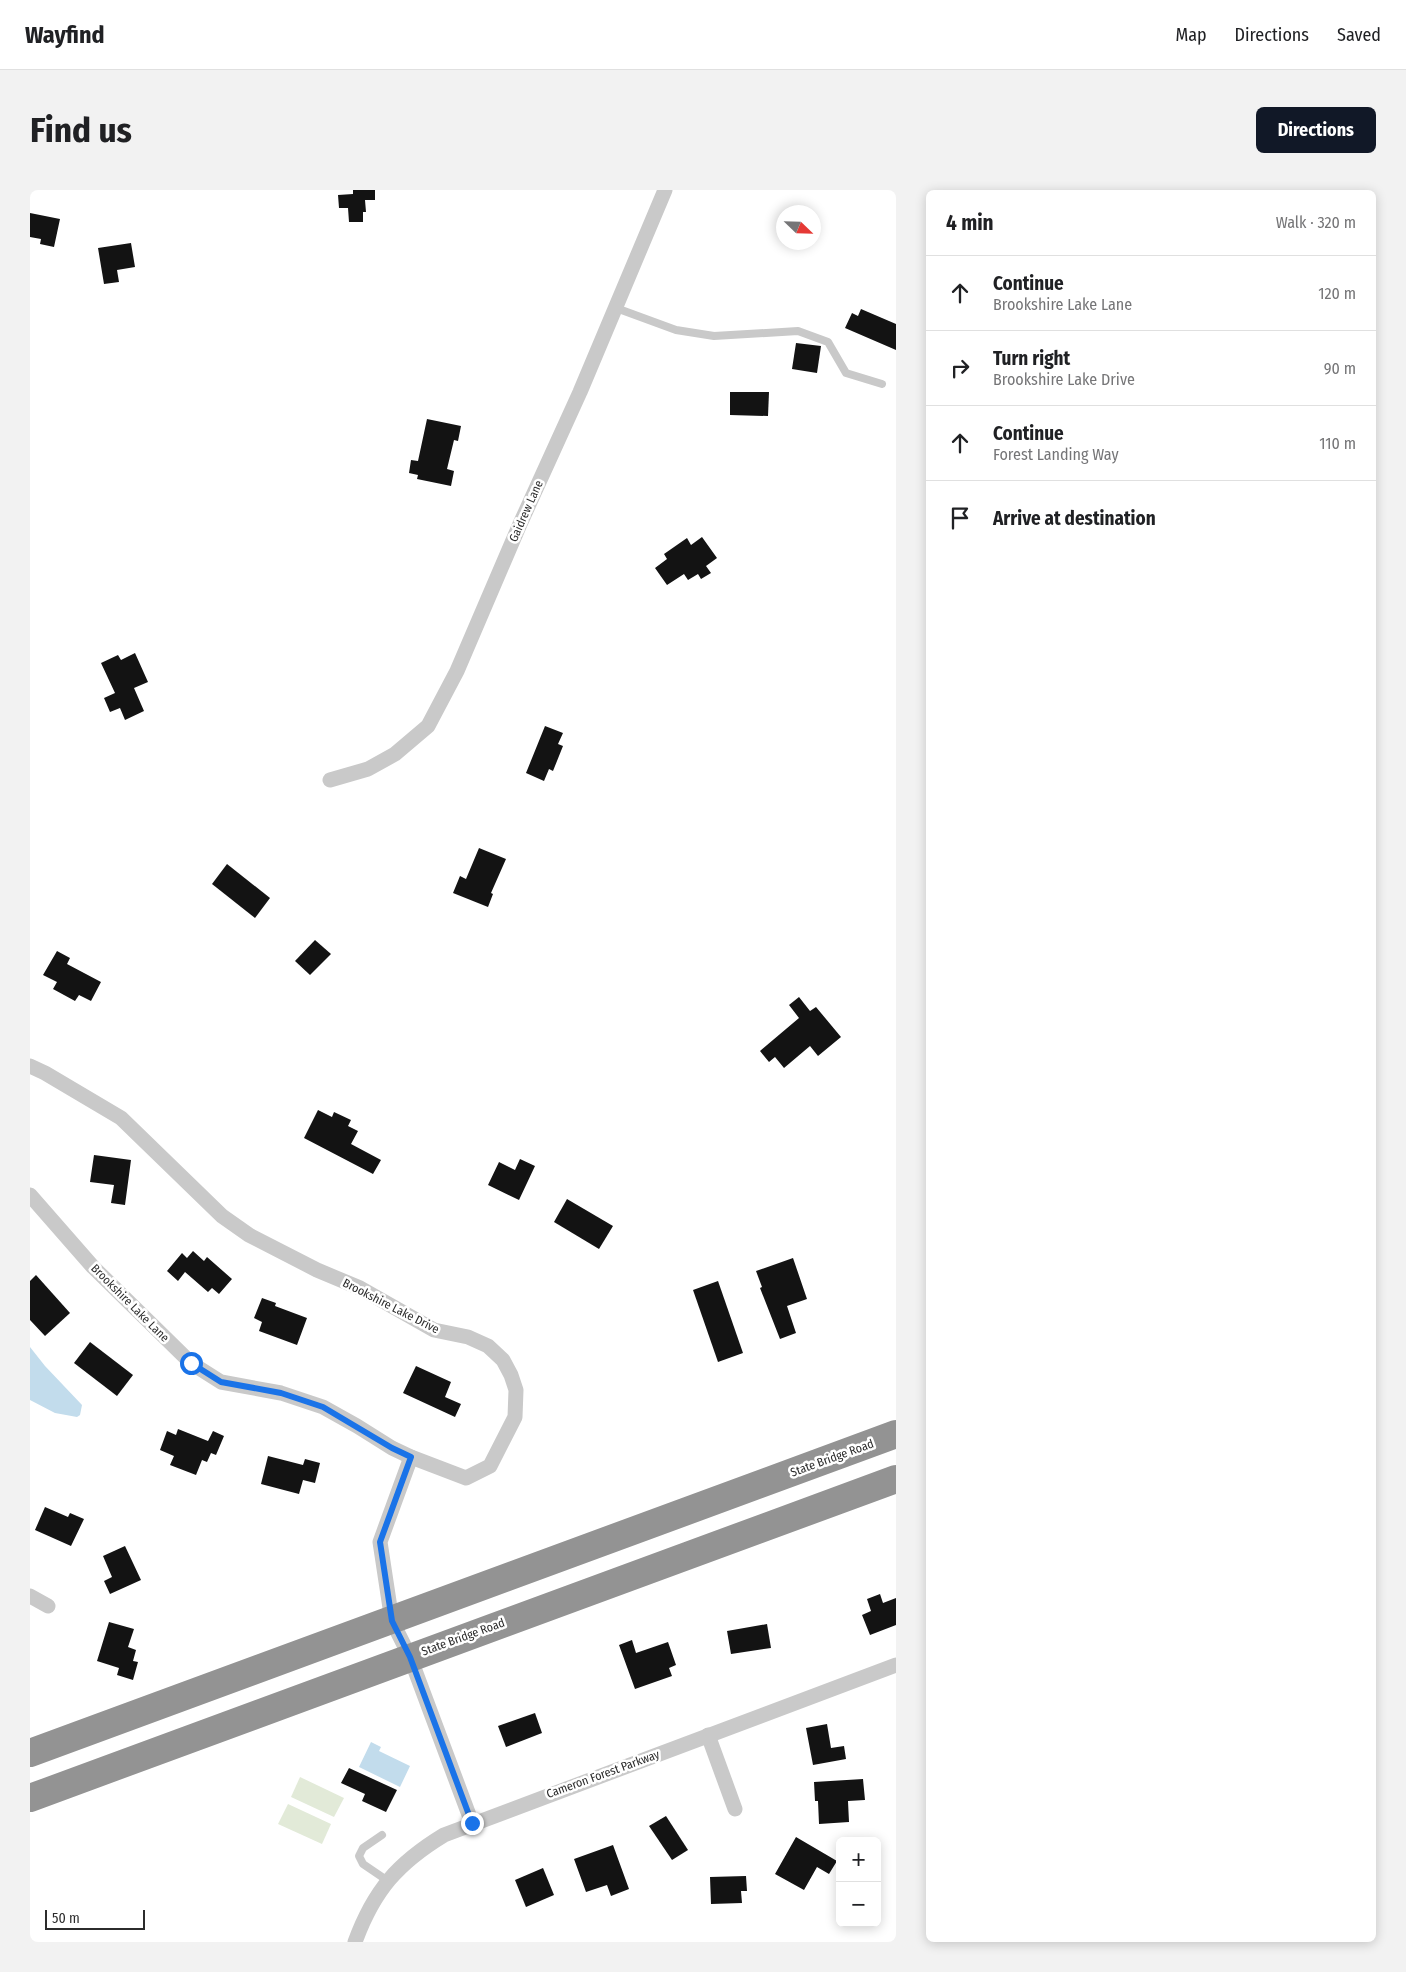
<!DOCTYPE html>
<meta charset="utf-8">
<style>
:root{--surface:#fff;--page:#f2f2f2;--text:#202124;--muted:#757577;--line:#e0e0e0;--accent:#111827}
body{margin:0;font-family:"Fira Sans Condensed",sans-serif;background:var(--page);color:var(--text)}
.controls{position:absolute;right:15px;bottom:15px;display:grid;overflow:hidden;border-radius:8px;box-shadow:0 2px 12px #0003}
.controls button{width:45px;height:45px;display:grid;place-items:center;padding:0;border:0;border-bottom:1px solid var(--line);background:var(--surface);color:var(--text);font:25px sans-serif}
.compass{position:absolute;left:746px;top:15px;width:45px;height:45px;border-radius:50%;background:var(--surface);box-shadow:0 2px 12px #0003;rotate:113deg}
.scale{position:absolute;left:15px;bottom:12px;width:100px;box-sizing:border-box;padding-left:5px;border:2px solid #2c2c2c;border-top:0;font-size:14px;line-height:18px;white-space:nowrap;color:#2c2c2c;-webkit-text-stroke:4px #fff;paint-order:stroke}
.stop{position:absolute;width:15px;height:15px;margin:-11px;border:4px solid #1a73e8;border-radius:50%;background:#fff}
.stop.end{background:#1a73e8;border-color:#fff;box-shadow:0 1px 5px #0008}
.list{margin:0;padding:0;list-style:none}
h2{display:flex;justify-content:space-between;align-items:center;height:65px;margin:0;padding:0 20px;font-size:21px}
h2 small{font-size:16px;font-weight:400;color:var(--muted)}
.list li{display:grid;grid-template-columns:32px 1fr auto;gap:15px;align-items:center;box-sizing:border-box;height:75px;padding:0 20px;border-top:1px solid var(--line)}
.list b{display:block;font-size:19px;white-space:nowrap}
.list p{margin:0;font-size:16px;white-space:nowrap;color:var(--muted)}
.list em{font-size:16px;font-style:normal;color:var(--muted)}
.icon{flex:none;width:28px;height:28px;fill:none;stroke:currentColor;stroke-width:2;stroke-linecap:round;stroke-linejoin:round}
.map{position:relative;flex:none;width:866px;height:1752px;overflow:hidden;border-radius:8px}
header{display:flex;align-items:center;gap:30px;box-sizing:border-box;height:70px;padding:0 25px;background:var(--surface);border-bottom:1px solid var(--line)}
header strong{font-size:24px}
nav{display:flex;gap:28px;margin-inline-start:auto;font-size:18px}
.intro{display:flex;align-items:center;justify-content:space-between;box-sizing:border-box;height:120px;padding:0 30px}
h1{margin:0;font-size:35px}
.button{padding:12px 22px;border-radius:8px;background:var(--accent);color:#fff;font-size:18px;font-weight:700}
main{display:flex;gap:30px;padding:0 30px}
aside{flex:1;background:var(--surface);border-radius:8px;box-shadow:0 2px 12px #0003}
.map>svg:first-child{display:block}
</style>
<header>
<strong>Wayfind</strong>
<nav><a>Map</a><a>Directions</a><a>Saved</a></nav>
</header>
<div class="intro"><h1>Find us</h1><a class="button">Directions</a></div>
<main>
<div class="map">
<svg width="866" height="1752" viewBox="0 0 866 1752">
<rect width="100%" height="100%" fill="#fff"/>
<g fill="#e2ead8">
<polygon points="270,1587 314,1608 304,1627 261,1607"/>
<polygon points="258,1614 301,1634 292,1654 248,1634"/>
</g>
<g fill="#c2dcec">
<polygon points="0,1157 15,1176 52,1215 50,1225 47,1227 25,1223 0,1210"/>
<polygon points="341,1552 351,1557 349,1561 380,1576 370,1597 329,1577"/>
</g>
<g fill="#131313">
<polygon points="323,0 345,0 345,10 335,10 336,22 333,22 333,32 319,32 318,18 309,18 308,5 323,4"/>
<polygon points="0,23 30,29 24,57 10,54 11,49 0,47"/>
<polygon points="101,53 105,77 87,80 89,92 74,94 68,58"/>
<polygon points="831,119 866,134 866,160 815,138 822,123 828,126"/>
<polygon points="766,153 791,156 787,183 762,179"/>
<polygon points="700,202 739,202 738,226 700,225"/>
<polygon points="397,229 431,236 428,251 424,250 417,279 424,281 421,296 387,289 388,285 379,283 381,270 388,271"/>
<polygon points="672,347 687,368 676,376 681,383 671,389 668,384 658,390 654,384 637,395 625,378 637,369 634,364 657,348 661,355"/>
<polygon points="105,463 118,492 104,498 114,521 95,530 90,518 80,522 74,508 85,503 71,473 88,465 91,470"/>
<polygon points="515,536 533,543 528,554 533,556 523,581 519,579 514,591 496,583"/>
<polygon points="449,658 476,669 461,703 463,704 458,717 423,703 430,686 436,689"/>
<polygon points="197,674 240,708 225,728 182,694"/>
<polygon points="285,750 301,764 280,785 265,771"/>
<polygon points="27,761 40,768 37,774 71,792 61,811 49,805 45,811 23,799 27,792 13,785"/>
<polygon points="769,807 780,821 786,817 811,847 788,866 780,856 754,878 745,867 739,872 730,861 769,828 759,815"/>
<polygon points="288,920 302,927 304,922 321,930 318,936 328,941 321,954 351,970 343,984 274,948"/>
<polygon points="64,965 101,970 95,1015 81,1013 84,995 60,992"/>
<polygon points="490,969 505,976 489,1010 458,995 469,972 485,980"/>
<polygon points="537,1009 583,1036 569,1059 524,1032"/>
<polygon points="163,1061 174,1071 177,1067 202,1089 189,1104 182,1098 178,1102 155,1082 148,1091 137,1081 152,1063 157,1068"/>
<polygon points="763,1068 777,1109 757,1116 766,1143 750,1149 730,1098 732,1097 726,1081"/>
<polygon points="6,1085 40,1123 15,1146 0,1130 0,1091"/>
<polygon points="688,1091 713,1163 688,1172 663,1100"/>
<polygon points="232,1108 246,1113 245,1116 277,1128 267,1155 229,1141 232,1132 224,1128"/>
<polygon points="60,1152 103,1185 87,1206 44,1173"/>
<polygon points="386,1176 421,1192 415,1207 431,1214 425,1227 373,1203"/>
<polygon points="148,1239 178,1251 183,1241 194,1246 186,1265 181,1263 177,1272 172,1270 166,1285 140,1275 144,1266 130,1260 137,1241 146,1245"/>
<polygon points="238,1266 273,1275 275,1269 290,1273 285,1293 273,1290 269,1304 231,1294"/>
<polygon points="15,1317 38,1327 40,1323 54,1329 41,1356 5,1340"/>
<polygon points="95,1356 111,1390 80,1404 74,1391 82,1387 73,1366"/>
<polygon points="850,1404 853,1413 866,1408 866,1435 840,1445 832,1425 841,1421 837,1409"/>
<polygon points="79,1432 104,1439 98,1457 106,1460 103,1471 108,1472 103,1490 87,1485 89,1478 67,1471"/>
<polygon points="737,1434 741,1458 701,1464 697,1441"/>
<polygon points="602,1450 606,1463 638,1452 646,1475 639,1478 642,1486 605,1499 589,1455"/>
<polygon points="505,1523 512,1543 476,1557 468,1536"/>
<polygon points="797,1534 801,1558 814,1556 816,1569 783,1575 776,1538"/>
<polygon points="319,1578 367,1600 356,1622 332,1611 335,1604 311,1593"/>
<polygon points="833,1589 835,1610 818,1611 819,1632 789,1634 788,1611 785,1611 784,1592"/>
<polygon points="636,1626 658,1660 642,1670 619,1636"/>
<polygon points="766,1647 807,1671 799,1684 787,1677 774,1700 745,1684"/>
<polygon points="583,1655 599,1699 581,1706 577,1695 556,1702 544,1669"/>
<polygon points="513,1678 524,1705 496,1717 485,1690"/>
<polygon points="716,1686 717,1701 711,1701 712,1713 681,1714 680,1687"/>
</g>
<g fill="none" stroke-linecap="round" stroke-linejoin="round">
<g stroke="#c9c9c9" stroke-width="8">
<polyline points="586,118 646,140 684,146 768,141 798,152 816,183 852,194"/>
<polyline points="352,1645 333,1658 329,1666 333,1674 358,1691"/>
</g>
<g stroke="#c9c9c9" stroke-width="15">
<polyline points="300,590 338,579 365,564 398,536 427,481 490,334 550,202 635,0"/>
<polyline points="0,876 15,883 91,928 192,1026 219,1045 287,1080 330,1098 404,1140 438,1147 458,1156 473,1170 481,1185 486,1200 485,1227 460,1276 436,1288 381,1267 350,1352 362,1431 380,1467 442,1633"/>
<polyline points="0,1005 63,1077 161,1173 191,1192 251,1203 293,1217 327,1236 362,1258 381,1267"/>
<polyline points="0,1406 18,1416"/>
<polyline points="678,1545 705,1619"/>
<path d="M325,1752C344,1700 368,1673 414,1645L866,1475"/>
</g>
<g stroke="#939393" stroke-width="28">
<polyline points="0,1563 866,1244"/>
<polyline points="0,1608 866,1289"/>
</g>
</g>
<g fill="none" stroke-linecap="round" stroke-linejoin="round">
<polyline stroke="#1a73e8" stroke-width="6" points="161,1173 191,1192 251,1203 293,1217 362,1258 381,1267 350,1352 362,1431 380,1467 442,1633"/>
</g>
<g text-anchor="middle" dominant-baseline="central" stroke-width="5" stroke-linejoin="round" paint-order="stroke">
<g font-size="12" fill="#2c2c2c" stroke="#fff">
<text transform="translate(496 321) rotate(-66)">Gaidrew Lane</text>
<text transform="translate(100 1113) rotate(45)">Brookshire Lake Lane</text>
<text transform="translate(361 1116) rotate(27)">Brookshire Lake Drive</text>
<text transform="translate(802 1268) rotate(-20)">State Bridge Road</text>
<text transform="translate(433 1447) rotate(-20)">State Bridge Road</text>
<text transform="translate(573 1584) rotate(-20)">Cameron Forest Parkway</text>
</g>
</g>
</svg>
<div class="controls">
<button>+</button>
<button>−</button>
</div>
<svg class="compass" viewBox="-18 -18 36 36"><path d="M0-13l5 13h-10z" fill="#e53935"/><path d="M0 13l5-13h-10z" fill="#757577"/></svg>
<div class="scale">50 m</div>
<div class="stop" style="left:161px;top:1173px"></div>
<div class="stop end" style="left:442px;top:1633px"></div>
</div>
<aside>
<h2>4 min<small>Walk · 320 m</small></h2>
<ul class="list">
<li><svg class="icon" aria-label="ahead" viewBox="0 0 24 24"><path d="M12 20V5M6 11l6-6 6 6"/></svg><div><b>Continue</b><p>Brookshire Lake Lane</p></div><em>120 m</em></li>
<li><svg class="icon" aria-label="right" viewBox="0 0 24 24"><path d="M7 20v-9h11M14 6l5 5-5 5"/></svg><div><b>Turn right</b><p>Brookshire Lake Drive</p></div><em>90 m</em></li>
<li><svg class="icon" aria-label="ahead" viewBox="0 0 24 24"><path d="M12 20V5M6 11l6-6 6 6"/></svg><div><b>Continue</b><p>Forest Landing Way</p></div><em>110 m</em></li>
<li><svg class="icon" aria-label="arrive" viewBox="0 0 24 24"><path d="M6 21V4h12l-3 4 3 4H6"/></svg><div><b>Arrive at destination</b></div></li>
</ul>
</aside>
</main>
